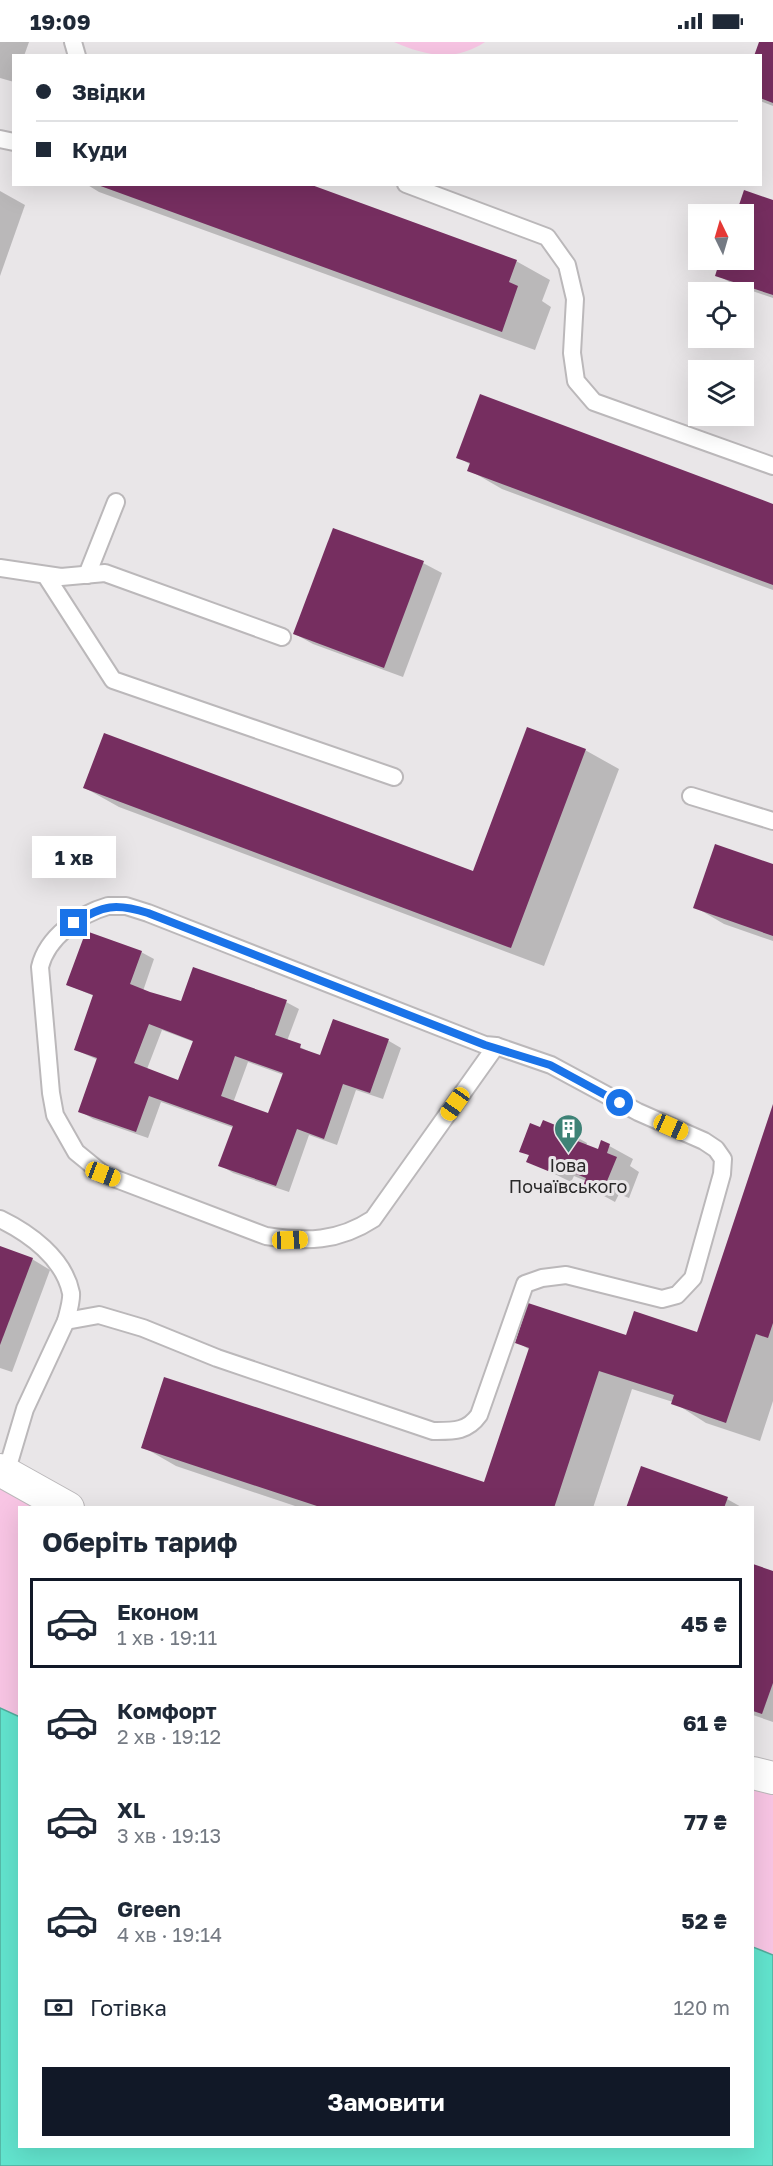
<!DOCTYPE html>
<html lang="uk">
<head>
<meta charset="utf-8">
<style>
	:root { --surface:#fff; --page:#f6f6f7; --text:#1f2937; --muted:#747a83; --line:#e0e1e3; --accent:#111827 }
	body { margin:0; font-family:"Golos Text",sans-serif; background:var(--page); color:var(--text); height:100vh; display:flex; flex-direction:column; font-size:22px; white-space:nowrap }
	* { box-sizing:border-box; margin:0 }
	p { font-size:20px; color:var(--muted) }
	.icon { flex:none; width:33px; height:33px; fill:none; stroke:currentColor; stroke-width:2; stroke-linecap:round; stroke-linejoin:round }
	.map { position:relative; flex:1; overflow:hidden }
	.drawer { position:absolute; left:18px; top:1464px; width:736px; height:642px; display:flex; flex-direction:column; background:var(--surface); border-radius:0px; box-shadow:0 6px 24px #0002 }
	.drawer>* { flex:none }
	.hud { position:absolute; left:12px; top:12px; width:750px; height:132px; border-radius:0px; box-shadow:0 6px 24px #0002; display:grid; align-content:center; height:132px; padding:0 24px; background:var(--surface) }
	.needle { width:39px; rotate:355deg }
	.controls { position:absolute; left:688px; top:162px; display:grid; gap:12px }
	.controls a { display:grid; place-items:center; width:66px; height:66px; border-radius:0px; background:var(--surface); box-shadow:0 6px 24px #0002; font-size:30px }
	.end { position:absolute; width:27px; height:27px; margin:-14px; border:8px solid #1a73e8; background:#fff; box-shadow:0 0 0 3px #fff }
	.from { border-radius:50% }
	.bubble { position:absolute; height:42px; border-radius:0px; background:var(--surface); box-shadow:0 6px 24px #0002; font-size:20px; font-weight:700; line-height:42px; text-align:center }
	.car { position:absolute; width:18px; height:36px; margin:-18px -9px; border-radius:8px; box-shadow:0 0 4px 2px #0007; background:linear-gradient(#f5c518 24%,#345 0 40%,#f5c518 0 76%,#345 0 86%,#f5c518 0) }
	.hud b { display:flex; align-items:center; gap:21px; height:57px; font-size:22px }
	.hud b+b { border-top:2px solid var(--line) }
	.hud i { width:15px; height:15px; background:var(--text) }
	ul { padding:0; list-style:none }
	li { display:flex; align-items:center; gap:18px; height:90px; margin:0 12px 9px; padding:0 12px; border:3px solid transparent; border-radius:0px }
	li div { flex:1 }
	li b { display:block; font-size:22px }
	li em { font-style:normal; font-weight:700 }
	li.current { border-color:var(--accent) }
	li>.icon { width:54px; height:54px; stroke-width:1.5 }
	h2 { padding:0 24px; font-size:27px; line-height:72px }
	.pay { display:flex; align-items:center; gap:15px; height:66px; padding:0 24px; font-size:22px }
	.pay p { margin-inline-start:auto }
	.cta { display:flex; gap:12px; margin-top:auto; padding:12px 24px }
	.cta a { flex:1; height:69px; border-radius:0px; background:var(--accent); color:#fff; font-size:24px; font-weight:700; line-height:69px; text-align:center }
	.status { display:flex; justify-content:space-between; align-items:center; height:42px; padding:0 30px; background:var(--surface); direction:ltr }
	.status svg { height:16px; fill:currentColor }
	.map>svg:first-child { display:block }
</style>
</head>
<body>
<div class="status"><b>19:09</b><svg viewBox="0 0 49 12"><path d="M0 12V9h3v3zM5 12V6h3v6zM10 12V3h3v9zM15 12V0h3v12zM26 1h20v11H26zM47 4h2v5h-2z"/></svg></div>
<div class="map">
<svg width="773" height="2124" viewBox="0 0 773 2124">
	<rect width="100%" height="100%" fill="#e9e6e8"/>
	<!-- green -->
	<g fill="#f8c5e4">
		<path d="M394,0H485C455,20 426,14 394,0Z"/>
		<path d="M0,1445L38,1465L20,1466V2104H753V1746L773,1750V2124H0Z"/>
	</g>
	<!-- water -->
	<path fill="#62e4ce" stroke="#51ac9c" stroke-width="1.5" d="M0,1666L20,1675V2104H753V1905L773,1913V2124H0Z"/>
	<!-- shadow -->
	<g fill="#0003" fill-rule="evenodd">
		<path d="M0,0H29L24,14H14V40L0,36Z"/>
		<path d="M760,0H773V64L760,59Z"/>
		<path d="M86,142H305L516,219L550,238L542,259L551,265L535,308L99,150Z"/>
		<path d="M0,149L25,163L0,234Z"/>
		<path d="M745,150L773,160V256L735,243L717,233L722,218H744V172H737Z"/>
		<path d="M458,415L773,463V548L502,447L469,428L471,423Z"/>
		<path d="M423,521L442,531L403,635L313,602L295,592Z"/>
		<path d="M585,708L619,727L544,924L119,765L85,746L474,831Z"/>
		<path d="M773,823V899L724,882L695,865Z"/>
		<path d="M141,910L154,917L143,949L182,961L194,927L286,960L299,967L287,999L321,1015L334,979L389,999L401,1006L383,1057L356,1048L337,1103L309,1093L289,1150L233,1131L220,1123L234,1086L161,1060L148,1096L93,1077L80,1069L98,1018L76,1008L94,954L68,943ZM162,988L194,1000L179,1040L147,1027ZM248,1020L284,1033L269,1073L233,1061Z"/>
		<path d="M773,1065V1359L760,1399L706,1381L673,1360L632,1347L593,1466H301L176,1424L143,1405L485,1442L530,1308L517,1300L698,1292Z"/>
		<path d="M541,1087L564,1088L587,1101L586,1104L598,1109L602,1100L633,1117L630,1124L639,1130L629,1156L619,1152L615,1160L584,1143L586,1139L574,1134L571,1140L528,1119L530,1114L521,1109Z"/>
		<path d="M0,1206L32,1217L50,1228L12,1330L0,1326Z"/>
		<path d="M727,1457L743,1466H627Z"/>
		<path d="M753,1523L773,1530V1680L753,1673Z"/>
	</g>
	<!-- building -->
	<g fill="#762e60" fill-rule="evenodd">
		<path d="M759,0H773V61L760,56V14H754Z"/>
		<path d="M95,142H309L517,218L509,240L518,244L502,290Z"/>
		<path d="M744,148L773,158V253L715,234L720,218H744V172H736Z"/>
		<path d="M480,352L773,462V543L467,429L470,421L456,416Z"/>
		<path d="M333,486L424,519L384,626L293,592Z"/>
		<path d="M527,685L586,707L511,906L83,746L104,691L473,829Z"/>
		<path d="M715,802L773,822V894L693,866Z"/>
		<path d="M86,889L142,909L130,942L150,950L181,959L193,925L287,958L275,993L301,1002L300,1006L320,1013L333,977L389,997L370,1051L343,1042L324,1097L297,1087L276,1144L218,1124L233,1084L149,1054L136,1090L78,1070L97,1016L74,1008L93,953L66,943ZM149,982L193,999L178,1038L134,1021ZM235,1014L283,1031L268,1071L221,1054Z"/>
		<path d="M773,1062V1281L768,1296L756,1292L726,1381L671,1362L674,1353L599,1329L554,1466H323L141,1406L164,1335L484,1440L529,1306L515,1301L528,1261L626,1293L634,1269L697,1290Z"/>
		<path d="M543,1078L565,1087L562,1093L598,1107L601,1098L610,1102L607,1111L617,1115L605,1144L595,1140L592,1148L583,1144L586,1136L551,1122L548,1129L526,1120L529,1113L519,1110L530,1081L540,1085Z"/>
		<path d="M0,1204L33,1216L0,1303Z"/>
		<path d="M641,1424L728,1455L724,1466H626Z"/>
		<path d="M753,1522L773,1529V1641L762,1672L753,1669Z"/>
	</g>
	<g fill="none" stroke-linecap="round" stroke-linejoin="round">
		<defs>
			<g id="lane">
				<path d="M73,0L77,14"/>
				<path d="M0,97L14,100"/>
				<path d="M406,142L547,195L567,223L575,257L572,311L576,339L594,360L773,424"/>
				<path d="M0,526L61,535L105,531L282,595"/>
				<path d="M87,533L116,460"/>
				<path d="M46,534L113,638L394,735"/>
				<path d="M691,754L773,779"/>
				<path d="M108,864H126L148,871L485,1003L496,1004L373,1177C338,1200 306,1200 266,1194L103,1132L76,1110L55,1073L51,1051L40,925C47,895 80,872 108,864Z"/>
				<path d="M0,1177C29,1191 64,1216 71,1251C72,1258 68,1271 66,1279"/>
				<path d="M6,1431L25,1367L66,1279L99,1273L143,1286L217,1316L433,1389C453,1389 467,1390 479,1373L525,1242L542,1236L566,1233L662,1257L677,1253L693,1236L722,1132L723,1117L716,1107L704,1099L638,1070L551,1023L496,1004"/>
			</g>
			<g id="street">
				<path d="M0,1428L68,1466"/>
				<path d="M753,1731L773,1736"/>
			</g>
		</defs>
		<!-- lane casing -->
		<use href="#lane" stroke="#bbb8ba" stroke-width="20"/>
		<!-- street casing -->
		<use href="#street" stroke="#bbb8ba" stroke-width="34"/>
		<!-- lane -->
		<use href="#lane" stroke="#fff" stroke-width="16"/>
		<!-- street -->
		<use href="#street" stroke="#fff" stroke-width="32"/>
	</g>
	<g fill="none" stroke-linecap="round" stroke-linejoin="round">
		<!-- route -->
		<path stroke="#1a73e8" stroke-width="8" d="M74,881C103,863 116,861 148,871L485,1003L550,1023L620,1061"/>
	</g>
	<!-- icons -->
	<defs>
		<symbol id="building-pin" viewBox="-11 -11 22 30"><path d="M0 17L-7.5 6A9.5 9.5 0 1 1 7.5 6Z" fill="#3e8276" stroke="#e9e6e8"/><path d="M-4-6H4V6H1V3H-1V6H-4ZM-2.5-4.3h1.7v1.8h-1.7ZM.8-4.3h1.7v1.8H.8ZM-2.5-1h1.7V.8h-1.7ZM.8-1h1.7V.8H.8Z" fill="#fff"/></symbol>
	</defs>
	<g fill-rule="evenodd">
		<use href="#building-pin" x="552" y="1070" width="33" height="45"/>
	</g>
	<g text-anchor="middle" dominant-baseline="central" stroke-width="6" stroke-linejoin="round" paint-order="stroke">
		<!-- poi labels -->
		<g font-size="18" fill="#2a2929" stroke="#e9e6e8">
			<text x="568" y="1123">Іова<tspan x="568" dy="21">Почаївського</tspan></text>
		</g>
	</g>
</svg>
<div class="controls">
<a><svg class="needle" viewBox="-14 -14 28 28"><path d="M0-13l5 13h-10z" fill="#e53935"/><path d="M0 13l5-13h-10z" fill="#747a83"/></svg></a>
<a><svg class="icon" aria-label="locate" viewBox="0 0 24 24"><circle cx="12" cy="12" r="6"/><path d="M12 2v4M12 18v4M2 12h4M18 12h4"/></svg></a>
<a><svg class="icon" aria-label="layers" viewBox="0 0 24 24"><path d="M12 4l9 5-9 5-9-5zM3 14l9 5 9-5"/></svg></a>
</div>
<i class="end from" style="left:620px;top:1061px"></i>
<i class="end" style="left:74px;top:881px"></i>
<div class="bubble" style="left:32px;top:794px;width:84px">1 хв</div>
<i class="car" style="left:455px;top:1062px;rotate:215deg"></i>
<i class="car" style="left:671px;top:1085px;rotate:114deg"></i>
<i class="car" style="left:103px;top:1132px;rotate:111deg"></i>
<i class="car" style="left:290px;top:1198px;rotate:88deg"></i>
<div class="hud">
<b><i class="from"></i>Звідки</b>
<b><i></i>Куди</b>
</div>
<section class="drawer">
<h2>Оберіть тариф</h2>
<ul>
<li class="current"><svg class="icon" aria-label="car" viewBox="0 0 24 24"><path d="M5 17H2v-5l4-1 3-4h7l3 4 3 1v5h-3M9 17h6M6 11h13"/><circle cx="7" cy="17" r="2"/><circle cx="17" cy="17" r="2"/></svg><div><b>Економ</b><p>1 хв · 19:11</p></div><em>45 ₴</em></li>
<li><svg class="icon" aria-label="car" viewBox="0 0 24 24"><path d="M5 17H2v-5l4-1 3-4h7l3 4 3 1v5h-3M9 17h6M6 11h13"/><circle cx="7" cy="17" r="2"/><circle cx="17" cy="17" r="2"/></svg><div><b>Комфорт</b><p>2 хв · 19:12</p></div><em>61 ₴</em></li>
<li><svg class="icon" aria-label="car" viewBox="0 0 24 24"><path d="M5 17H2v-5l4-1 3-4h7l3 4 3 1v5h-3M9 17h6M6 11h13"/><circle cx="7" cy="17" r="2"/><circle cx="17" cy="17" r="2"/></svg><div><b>XL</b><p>3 хв · 19:13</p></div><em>77 ₴</em></li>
<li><svg class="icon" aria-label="car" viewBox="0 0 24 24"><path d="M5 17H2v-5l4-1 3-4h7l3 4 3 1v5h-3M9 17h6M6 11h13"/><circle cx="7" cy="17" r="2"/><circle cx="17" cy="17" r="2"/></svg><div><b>Green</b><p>4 хв · 19:14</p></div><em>52 ₴</em></li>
</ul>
<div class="pay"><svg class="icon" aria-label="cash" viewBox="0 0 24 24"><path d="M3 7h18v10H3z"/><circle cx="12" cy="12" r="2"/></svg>Готівка<p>120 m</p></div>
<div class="cta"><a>Замовити</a></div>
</section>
</div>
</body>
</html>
